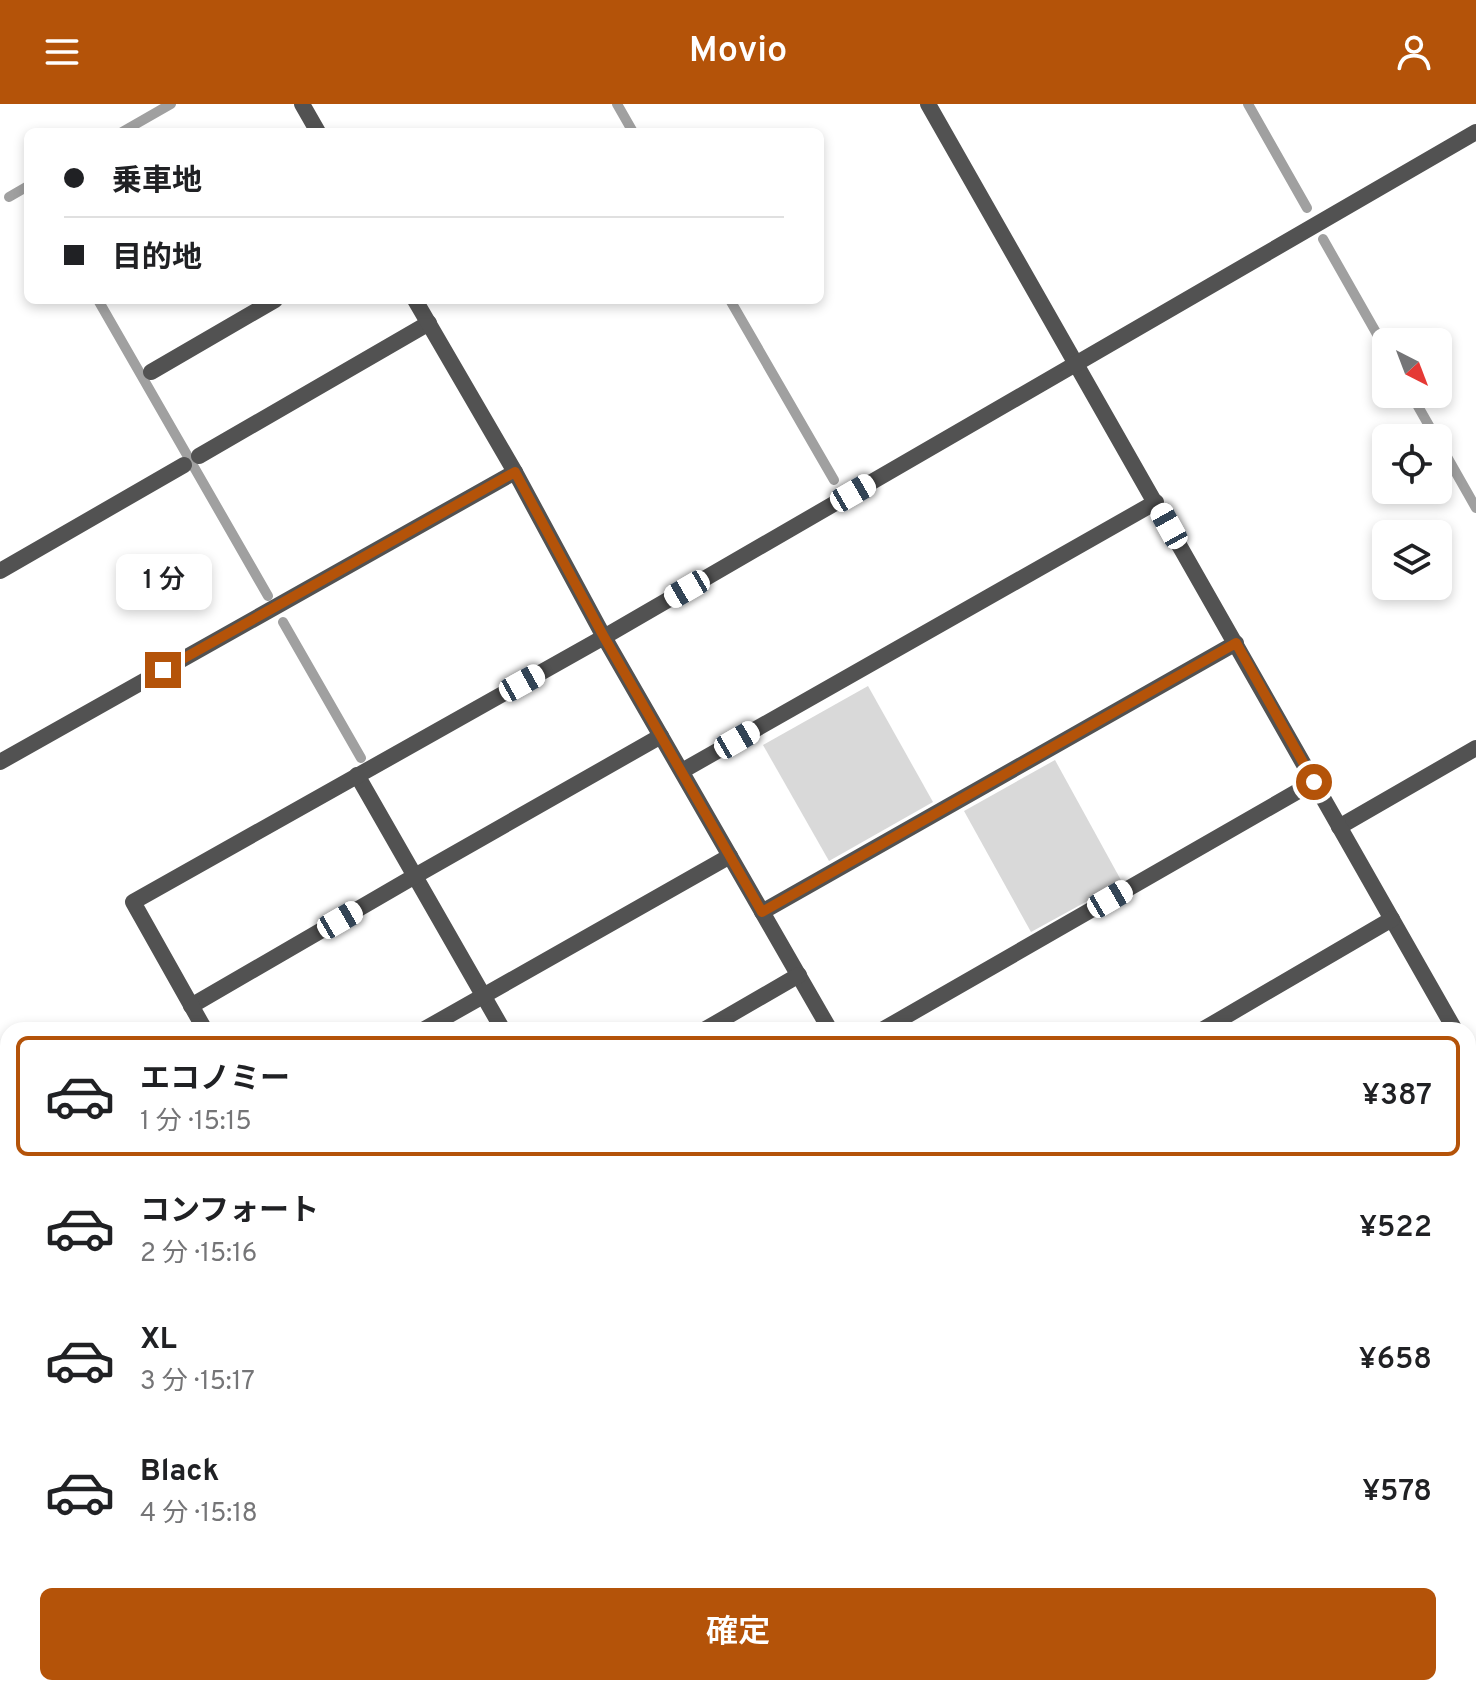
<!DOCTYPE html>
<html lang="ja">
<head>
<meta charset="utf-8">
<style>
	:root { --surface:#fff; --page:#f6f6f6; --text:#202124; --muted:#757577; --line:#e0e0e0; --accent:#b45309 }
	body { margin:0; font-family:Overpass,"Noto Sans JP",sans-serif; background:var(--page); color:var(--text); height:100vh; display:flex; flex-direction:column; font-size:30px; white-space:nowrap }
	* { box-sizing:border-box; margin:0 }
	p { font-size:26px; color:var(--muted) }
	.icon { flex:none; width:44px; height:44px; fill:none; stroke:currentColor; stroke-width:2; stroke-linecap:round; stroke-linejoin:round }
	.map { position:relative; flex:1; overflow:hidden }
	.sheet { position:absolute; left:0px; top:918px; width:1476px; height:674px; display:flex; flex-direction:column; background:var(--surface); border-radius:24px 24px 0 0; box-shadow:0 4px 12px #0003 }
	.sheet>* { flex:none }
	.banner { position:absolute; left:24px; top:24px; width:800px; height:176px; border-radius:12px; box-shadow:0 4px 12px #0003; display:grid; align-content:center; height:176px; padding:0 40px; background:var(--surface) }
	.needle { width:52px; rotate:138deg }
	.fabs { position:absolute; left:1372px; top:224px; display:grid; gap:16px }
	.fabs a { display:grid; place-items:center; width:80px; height:80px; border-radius:12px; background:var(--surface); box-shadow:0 4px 12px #0003; font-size:40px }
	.end { position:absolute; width:36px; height:36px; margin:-18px; border:10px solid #b45309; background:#fff; box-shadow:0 0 0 4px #fff }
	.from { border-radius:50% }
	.bubble { position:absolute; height:56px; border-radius:12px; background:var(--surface); box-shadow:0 4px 12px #0003; font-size:26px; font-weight:600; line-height:56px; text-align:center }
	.car { position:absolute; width:24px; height:48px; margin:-24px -12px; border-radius:10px; box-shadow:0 0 6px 2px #0007; background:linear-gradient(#fff 24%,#345 0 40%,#fff 0 76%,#345 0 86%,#fff 0) }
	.banner b { display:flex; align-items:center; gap:28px; height:76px; font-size:30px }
	.banner b+b { border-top:2px solid var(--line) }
	.banner i { width:20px; height:20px; background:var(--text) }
	ul { padding:14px 0 0; list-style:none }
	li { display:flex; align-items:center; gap:24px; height:120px; margin:0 16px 12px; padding:0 24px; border:4px solid transparent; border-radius:12px }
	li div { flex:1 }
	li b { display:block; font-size:30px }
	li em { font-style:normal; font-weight:600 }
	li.active { border-color:var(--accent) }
	li>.icon { width:72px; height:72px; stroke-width:1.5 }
	.primary-button { display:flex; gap:16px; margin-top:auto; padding:16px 40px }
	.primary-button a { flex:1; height:92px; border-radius:12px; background:var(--accent); color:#fff; font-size:32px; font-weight:600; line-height:92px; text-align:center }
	header { display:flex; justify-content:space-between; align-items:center; height:104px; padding:0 40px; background:var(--accent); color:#fff; font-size:36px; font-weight:600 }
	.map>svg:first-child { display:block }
</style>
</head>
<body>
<header><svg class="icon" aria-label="menu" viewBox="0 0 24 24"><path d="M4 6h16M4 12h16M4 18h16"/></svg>Movio<svg class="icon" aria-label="person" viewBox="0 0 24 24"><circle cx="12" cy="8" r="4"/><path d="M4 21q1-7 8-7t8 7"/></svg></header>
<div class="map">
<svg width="1476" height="1591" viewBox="0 0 1476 1591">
	<rect width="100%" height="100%" fill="#fff"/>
	<!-- green -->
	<g fill="#d9d9d9">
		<path d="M868,582L933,698L829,757L763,641Z"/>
		<path d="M1055,656L1122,778L1031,828L964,707Z"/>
	</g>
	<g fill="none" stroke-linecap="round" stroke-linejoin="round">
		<!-- stream -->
		<g stroke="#a0a0a0" stroke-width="10">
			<path d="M617,0L633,28"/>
			<path d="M1248,0L1307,104"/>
			<path d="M122,28L171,0"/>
			<path d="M9,93L28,82"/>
			<path d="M1323,135L1386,246"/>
			<path d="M98,196L268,492"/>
			<path d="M730,196L834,376"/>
			<path d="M1411,290L1436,334"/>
			<path d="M1438,337L1476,404"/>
			<path d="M283,518L361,654"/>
			<path d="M888,1584L891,1591"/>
		</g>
		<!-- lane -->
		<g stroke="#525252" stroke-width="16">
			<path d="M151,268L275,196"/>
			<path d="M199,352L429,219"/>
			<path d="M0,467L184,361"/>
			<path d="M1339,723L1476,644"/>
		</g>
		<!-- street -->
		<g stroke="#525252" stroke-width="16">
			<path d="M302,0L318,28"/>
			<path d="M928,0L1455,926"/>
			<path d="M415,196L515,368L604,533L830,926"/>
			<path d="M0,658L515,368"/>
			<path d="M682,667L1156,398"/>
			<path d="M357,671L503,926"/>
			<path d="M762,808L1236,539"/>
			<path d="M191,902L415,772L661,632"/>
			<path d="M205,926L133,798L604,533L1476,28"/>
			<path d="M423,926L730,752"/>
			<path d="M704,926L799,871"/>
			<path d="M882,926L1314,678"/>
			<path d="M1202,926L1392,815"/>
			<path d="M1468,950L1474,960"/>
			<path d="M1468,1164L1476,1159"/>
			<path d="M0,1170L8,1165"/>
			<path d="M0,1336L8,1331"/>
			<path d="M1468,1366L1476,1361"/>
			<path d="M0,1489L8,1485"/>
			<path d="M1468,1568L1476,1563"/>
			<path d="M905,1584L909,1591"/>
			<path d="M1207,1584L1211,1591"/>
			<path d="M92,1591L104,1584"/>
			<path d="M358,1591L370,1584"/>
			<path d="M1078,1591L1090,1584"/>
			<path d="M1427,1591L1440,1584"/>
		</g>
	</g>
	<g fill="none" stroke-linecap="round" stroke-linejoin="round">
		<!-- route -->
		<path stroke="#b45309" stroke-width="10" d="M163,566L515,368L604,533L762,808L1236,539L1314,678"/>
	</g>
</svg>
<div class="fabs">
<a><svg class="needle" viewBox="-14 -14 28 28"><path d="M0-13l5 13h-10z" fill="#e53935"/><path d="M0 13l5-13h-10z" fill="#757577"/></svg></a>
<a><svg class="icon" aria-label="locate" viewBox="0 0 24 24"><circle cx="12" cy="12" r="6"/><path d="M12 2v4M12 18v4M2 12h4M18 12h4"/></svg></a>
<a><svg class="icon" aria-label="layers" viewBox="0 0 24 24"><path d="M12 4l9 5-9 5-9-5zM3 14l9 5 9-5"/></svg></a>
</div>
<i class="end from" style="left:1314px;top:678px"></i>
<i class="end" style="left:163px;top:566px"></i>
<div class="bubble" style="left:116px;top:450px;width:96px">1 分</div>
<i class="car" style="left:853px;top:389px;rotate:60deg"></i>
<i class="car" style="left:1169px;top:422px;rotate:331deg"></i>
<i class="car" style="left:687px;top:485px;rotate:240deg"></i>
<i class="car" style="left:522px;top:579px;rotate:61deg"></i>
<i class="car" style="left:737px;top:636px;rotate:60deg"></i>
<i class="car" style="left:1110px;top:795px;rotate:60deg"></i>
<i class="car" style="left:340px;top:816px;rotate:60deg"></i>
<div class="banner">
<b><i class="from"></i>乗車地</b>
<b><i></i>目的地</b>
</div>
<section class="sheet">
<ul>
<li class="active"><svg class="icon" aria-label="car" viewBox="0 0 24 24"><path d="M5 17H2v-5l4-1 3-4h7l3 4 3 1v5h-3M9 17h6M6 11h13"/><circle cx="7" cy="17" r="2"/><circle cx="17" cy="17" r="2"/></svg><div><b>エコノミー</b><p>1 分 · 15:15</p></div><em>¥387</em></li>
<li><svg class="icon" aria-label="car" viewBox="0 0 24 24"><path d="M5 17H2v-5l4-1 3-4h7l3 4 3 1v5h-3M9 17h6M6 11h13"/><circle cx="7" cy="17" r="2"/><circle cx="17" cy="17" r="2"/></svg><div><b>コンフォート</b><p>2 分 · 15:16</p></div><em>¥522</em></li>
<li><svg class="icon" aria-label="car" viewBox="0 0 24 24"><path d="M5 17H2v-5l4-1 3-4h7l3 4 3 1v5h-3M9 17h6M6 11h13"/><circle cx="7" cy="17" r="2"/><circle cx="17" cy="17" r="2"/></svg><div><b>XL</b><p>3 分 · 15:17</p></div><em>¥658</em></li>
<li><svg class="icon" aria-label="car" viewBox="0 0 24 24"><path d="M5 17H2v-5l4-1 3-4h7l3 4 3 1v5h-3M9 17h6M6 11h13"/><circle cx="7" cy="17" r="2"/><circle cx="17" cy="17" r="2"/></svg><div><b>Black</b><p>4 分 · 15:18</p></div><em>¥578</em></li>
</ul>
<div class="primary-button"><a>確定</a></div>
</section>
</div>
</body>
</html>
